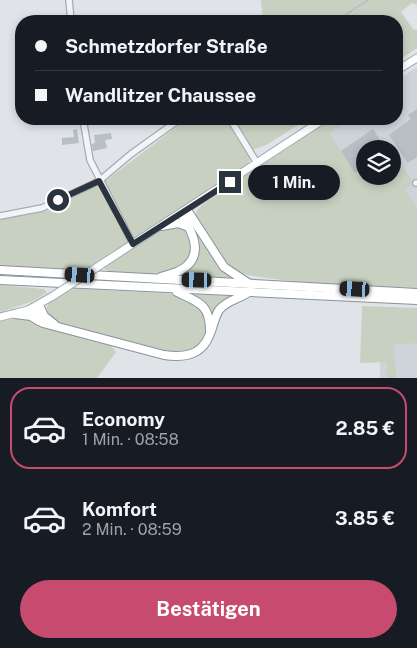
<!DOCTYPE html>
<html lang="de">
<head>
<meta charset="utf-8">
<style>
	:root { --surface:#171b24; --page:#242831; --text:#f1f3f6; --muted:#9ea1a6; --line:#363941; --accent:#c74b6e }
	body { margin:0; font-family:"Public Sans",sans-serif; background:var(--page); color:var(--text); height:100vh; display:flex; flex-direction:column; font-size:19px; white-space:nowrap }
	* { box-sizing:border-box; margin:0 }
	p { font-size:16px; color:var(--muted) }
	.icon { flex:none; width:28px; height:28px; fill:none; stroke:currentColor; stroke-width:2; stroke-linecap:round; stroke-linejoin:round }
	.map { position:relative; height:378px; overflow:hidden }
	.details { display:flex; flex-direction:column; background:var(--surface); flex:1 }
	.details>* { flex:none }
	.banner { position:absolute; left:15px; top:15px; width:388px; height:110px; border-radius:20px; box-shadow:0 2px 8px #0003; display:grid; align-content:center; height:110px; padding:0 20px; background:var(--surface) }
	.fabs { position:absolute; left:356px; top:140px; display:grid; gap:10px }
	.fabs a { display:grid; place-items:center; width:45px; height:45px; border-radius:50%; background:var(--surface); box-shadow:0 2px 8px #0003; font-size:25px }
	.end { position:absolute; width:22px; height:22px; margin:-11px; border:6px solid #29343e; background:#fff; box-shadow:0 0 0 2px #fff }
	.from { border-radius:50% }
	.bubble { position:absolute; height:35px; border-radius:18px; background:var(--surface); box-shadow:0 2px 8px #0003; font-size:16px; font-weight:700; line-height:35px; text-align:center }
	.car { position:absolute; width:15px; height:30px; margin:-15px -8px; border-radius:6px; box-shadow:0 0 4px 1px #0007; background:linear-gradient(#222 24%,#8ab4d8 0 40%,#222 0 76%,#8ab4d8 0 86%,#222 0) }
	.banner b { display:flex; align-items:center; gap:18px; height:48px; font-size:19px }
	.banner b+b { border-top:1px solid var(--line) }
	.banner i { width:12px; height:12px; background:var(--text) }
	ul { padding:9px 0 0; list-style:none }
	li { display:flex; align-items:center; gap:15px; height:82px; margin:0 10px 8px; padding:0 10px; border:2px solid transparent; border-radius:20px }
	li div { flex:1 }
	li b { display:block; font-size:19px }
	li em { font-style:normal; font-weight:700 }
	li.current { border-color:var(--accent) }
	li>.icon { width:45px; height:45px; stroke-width:1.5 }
	.action { display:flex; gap:10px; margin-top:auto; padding:10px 20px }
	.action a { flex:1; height:58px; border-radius:30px; background:var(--accent); color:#fff; font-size:20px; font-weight:700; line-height:58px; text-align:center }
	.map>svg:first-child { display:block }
</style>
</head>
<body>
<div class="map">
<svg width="417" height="378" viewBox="0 0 417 378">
	<rect width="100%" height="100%" fill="#e0e4e8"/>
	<!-- built -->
	<g fill="#ced4da">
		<path d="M417,67V227L392,176V149H365V175L351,183L319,134L341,119H396V81Z"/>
		<path d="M417,335V378H380V336Z"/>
	</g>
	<!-- green -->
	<g fill="#c8d1c1">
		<path d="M261,0H417V5L412,3L401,12L413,29L417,30V48L396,62V21H263Z"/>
		<path d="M187,119H308L266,145L249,151L250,160L244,169L84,270L0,266V218L49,210L104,182Z"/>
		<path d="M329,119H350L329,133L355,173L365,166V176H392L393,164L398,160L413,182L405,191L417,207V288C385,287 244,283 226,267C216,257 203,230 195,218L197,210L202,205Z"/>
		<path d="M175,225L187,230C191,238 194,247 189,256C176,282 132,272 109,271L103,268L152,235Z"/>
		<path d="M193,226L224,271L234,279L176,276L186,269L197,238Z"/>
		<path d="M0,285L44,289L47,293L31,302L0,312Z"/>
		<path d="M73,288C96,290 120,291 143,292C156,293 172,292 185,297C200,303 212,321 205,337C199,350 186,352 173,354L68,326L51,319L46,311C47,299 63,294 73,288Z"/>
		<path d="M191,294L233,296L212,322L200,300Z"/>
		<path d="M362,306L417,308V343L394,345L396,378H387L386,362L360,363Z"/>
		<path d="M24,318L110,344L116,352L97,378H0V320Z"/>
	</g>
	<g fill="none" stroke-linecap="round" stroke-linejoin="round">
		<!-- stream -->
		<path stroke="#9cb6c6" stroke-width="1" d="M336,21L368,0"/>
	</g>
	<!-- building -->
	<g fill="#b7bec4">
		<path d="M417,109V157L408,163L389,135L411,119L408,115Z"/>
		<path d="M77,129L79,143L62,145V138L74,137L73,130Z"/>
		<path d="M373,129L386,149H365V166L355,173L341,151Z"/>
		<path d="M111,133L112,139L105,140L107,148L93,151L92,144L95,143L94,135Z"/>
	</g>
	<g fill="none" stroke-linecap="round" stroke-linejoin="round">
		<defs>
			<g id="minor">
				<path d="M69,0L71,21"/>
				<path d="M83,119L90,160L133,244"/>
				<path d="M230,119L257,163"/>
				<path d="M416,183H417"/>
				<path d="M0,216L42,208L99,181L131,154L180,119"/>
			</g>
			<g id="major">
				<path d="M396,71L417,58"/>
				<path d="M105,262L324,119"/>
				<path d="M0,317L28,310L53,296"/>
			</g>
			<g id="highway">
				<path d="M187,210L224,267L248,283"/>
				<path d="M162,226L178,223L189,227"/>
				<path d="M0,270L417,293"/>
				<path d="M161,277C166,275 172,274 177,272C206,259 194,233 181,214"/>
				<path d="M0,280L417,300"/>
				<path d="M177,292C197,302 210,303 210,331"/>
				<path d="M39,305L44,316L54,324"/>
				<path d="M34,308L36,318L43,323L164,355C183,358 201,356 209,336C213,328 214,318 219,310C227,300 239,299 249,292"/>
				<path d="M15,314L31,316L39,321"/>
			</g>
		</defs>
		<!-- minor casing -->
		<use href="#minor" stroke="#a5acb2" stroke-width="8"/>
		<!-- major casing -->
		<use href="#major" stroke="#a0aab3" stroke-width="9"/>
		<!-- highway casing -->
		<use href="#highway" stroke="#88939e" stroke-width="10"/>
		<!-- minor -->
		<use href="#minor" stroke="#f2f4f7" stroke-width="5.5"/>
		<!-- major -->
		<use href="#major" stroke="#fff" stroke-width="7"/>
		<!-- highway -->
		<use href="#highway" stroke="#fff" stroke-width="8"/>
		<defs>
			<path id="major-bridge" d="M53,296L105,262"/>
		</defs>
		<!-- major-bridge casing -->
		<use href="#major-bridge" stroke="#a0aab3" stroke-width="9" stroke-linecap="butt"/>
		<!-- major-bridge -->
		<use href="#major-bridge" stroke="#fff" stroke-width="7"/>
	</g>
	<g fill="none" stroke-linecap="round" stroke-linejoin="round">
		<!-- route -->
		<path stroke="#29343e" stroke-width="6" d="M58,200L99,181L133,244L230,182"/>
	</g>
</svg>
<div class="fabs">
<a><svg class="icon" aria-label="layers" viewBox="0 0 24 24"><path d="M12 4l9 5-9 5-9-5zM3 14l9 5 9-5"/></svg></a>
</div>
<i class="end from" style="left:58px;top:200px"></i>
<i class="end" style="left:230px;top:182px"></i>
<div class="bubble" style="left:248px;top:165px;width:92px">1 Min.</div>
<i class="car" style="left:80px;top:275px;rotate:274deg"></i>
<i class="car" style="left:197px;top:280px;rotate:271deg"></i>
<i class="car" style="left:355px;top:289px;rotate:273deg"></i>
<div class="banner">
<b><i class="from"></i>Schmetzdorfer Straße</b>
<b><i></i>Wandlitzer Chaussee</b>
</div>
</div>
<section class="details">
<ul>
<li class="current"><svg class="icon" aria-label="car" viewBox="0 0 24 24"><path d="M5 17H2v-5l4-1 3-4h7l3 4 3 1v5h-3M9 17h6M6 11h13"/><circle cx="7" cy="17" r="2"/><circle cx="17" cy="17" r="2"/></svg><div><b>Economy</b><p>1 Min. · 08:58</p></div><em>2.85 €</em></li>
<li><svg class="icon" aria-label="car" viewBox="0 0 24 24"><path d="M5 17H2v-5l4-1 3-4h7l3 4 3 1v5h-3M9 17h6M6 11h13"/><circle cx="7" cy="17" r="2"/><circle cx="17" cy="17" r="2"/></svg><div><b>Komfort</b><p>2 Min. · 08:59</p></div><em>3.85 €</em></li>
</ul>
<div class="action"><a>Bestätigen</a></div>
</section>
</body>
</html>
